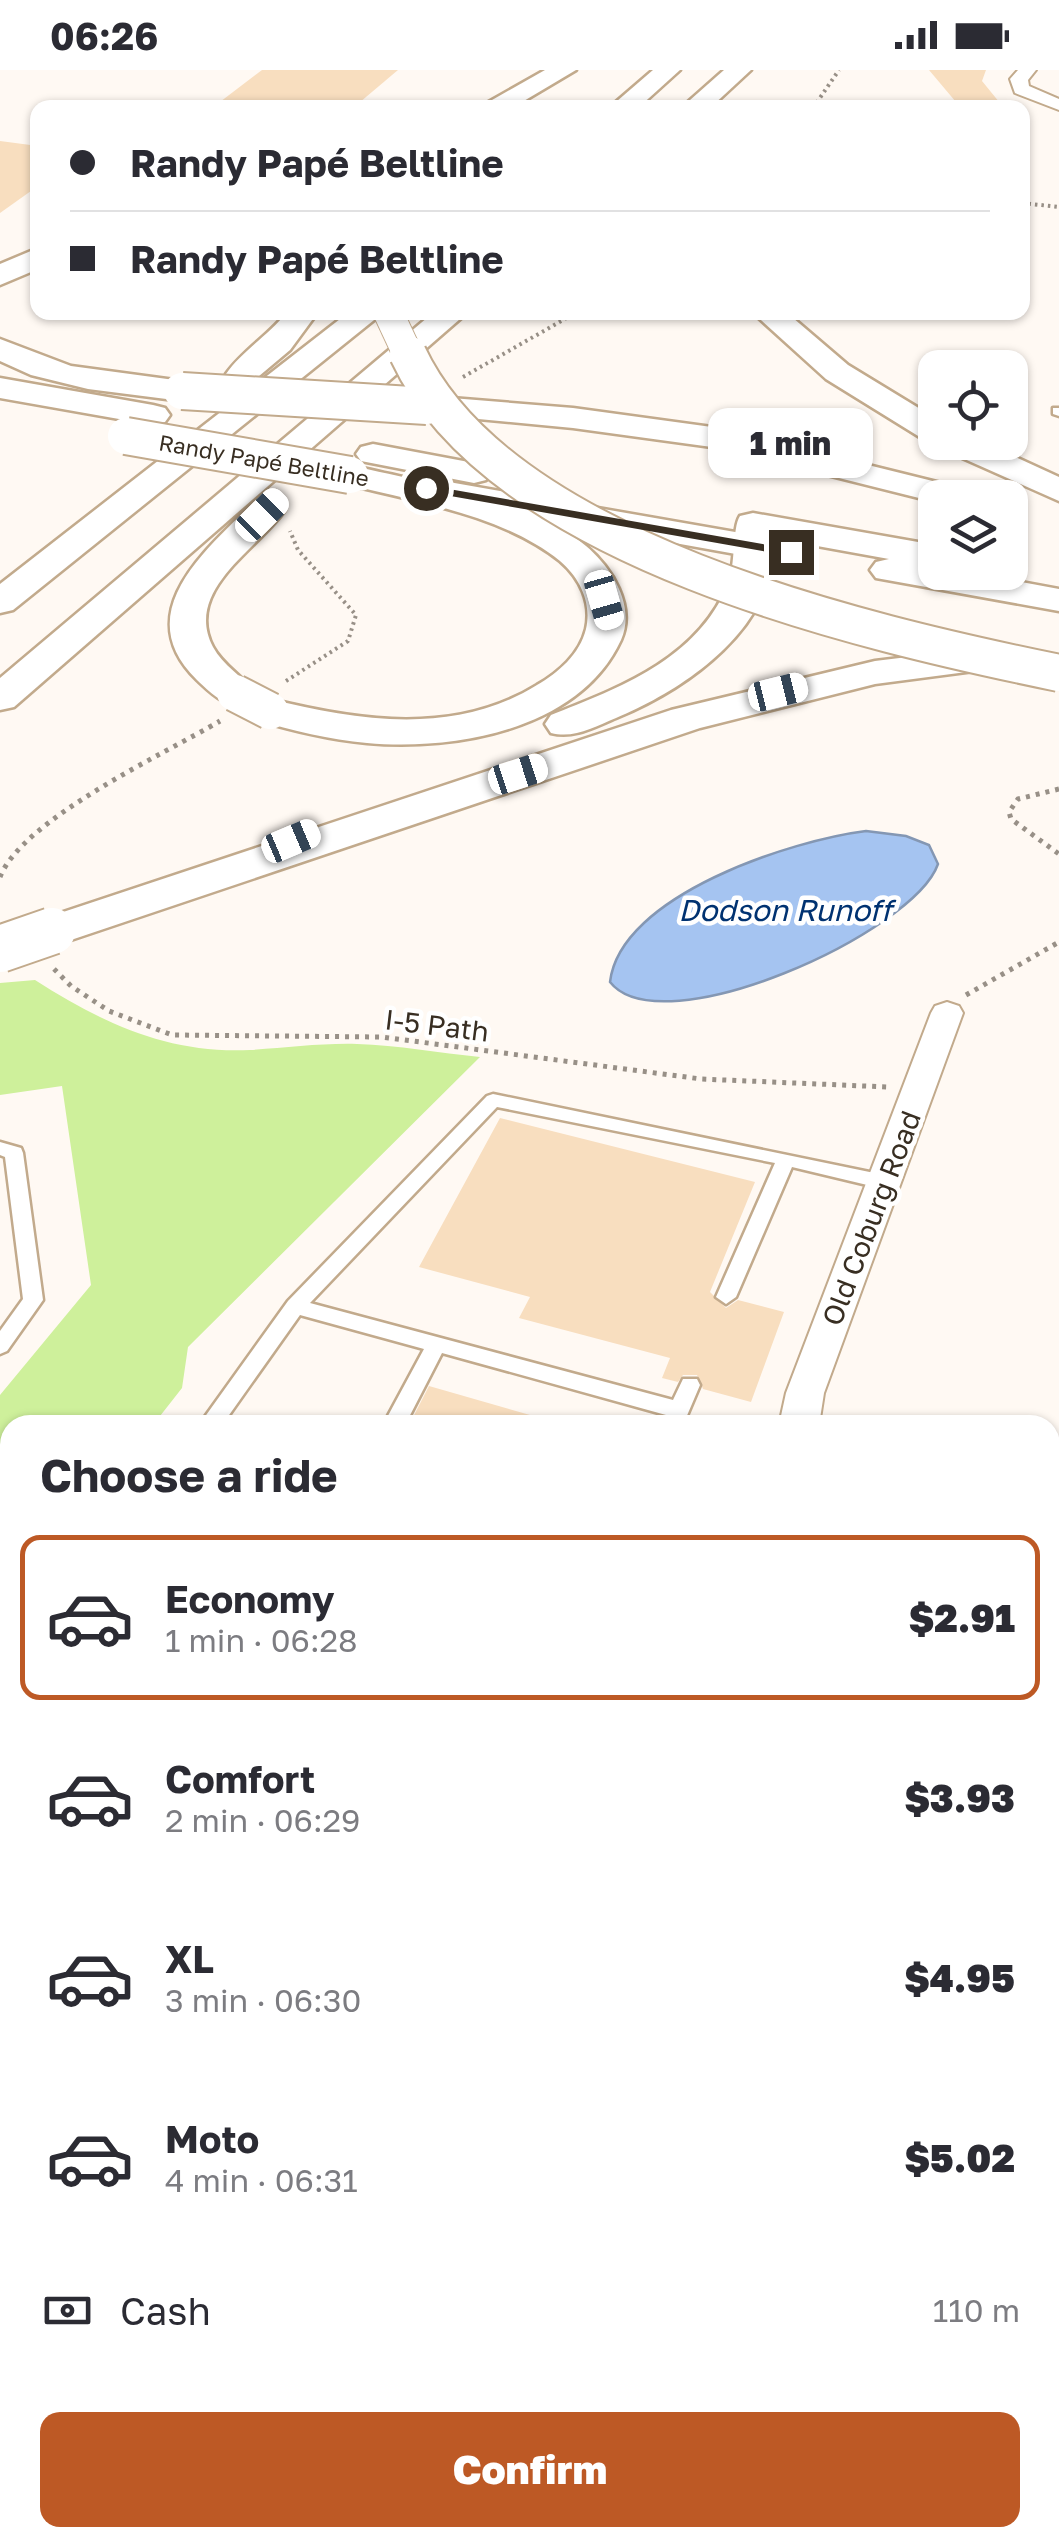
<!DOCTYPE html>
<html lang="en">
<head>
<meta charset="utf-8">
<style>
	:root { --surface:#fff; --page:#f7f7f7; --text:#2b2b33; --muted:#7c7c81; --line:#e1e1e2; --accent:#bd5925 }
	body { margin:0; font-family:"Golos Text",sans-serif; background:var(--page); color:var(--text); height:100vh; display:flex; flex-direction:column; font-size:38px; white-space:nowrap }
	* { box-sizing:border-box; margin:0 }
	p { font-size:32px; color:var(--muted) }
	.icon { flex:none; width:55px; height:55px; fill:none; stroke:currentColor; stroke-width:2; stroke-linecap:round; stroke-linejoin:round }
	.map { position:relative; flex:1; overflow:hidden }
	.drawer { position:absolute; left:0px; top:1345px; width:1060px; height:1132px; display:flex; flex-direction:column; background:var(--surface); border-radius:30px 30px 0 0; box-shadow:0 2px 8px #0004 }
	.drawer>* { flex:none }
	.hud { position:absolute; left:30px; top:30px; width:1000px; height:220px; border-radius:20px; box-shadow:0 2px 8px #0004; display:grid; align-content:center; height:220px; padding:0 40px; background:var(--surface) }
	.tools { position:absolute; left:918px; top:280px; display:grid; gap:20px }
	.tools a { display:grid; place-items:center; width:110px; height:110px; border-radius:20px; background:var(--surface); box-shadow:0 2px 8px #0004; font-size:50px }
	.end { position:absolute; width:45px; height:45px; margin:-22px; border:12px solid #382e22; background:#fff; box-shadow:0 0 0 5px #fff }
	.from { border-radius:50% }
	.bubble { position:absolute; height:70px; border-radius:20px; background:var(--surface); box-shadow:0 2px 8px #0004; font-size:32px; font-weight:800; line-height:70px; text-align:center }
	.car { position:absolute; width:30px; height:60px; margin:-30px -15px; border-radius:12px; box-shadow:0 0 8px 2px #0007; background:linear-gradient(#fff 24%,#345 0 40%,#fff 0 76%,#345 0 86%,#fff 0) }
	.hud b { display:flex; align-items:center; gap:35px; height:95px; font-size:38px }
	.hud b+b { border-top:2px solid var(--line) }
	.hud i { width:25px; height:25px; background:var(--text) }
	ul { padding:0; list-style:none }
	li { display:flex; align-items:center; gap:30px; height:165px; margin:0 20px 15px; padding:0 20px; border:5px solid transparent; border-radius:20px }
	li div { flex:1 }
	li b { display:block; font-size:38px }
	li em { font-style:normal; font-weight:800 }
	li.on { border-color:var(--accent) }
	li>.icon { width:90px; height:90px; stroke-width:1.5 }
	h2 { padding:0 40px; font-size:45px; line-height:120px }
	.pay { display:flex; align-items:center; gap:25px; height:110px; padding:0 40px; font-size:38px }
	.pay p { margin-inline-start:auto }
	.cta { display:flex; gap:20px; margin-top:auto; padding:20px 40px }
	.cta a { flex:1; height:115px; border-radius:20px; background:var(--accent); color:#fff; font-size:40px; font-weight:800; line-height:115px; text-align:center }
	.status { display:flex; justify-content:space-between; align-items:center; height:70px; padding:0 50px; background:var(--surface); direction:ltr }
	.status svg { height:28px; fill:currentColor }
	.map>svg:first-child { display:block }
</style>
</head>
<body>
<div class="status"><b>06:26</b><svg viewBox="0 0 49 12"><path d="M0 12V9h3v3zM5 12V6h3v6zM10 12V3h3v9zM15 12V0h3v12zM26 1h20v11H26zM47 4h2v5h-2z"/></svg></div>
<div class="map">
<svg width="1059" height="2476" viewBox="0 0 1059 2476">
	<rect width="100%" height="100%" fill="#fff9f3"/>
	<!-- green -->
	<g fill="#cef09b">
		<path d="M35,910C102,953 168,984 250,980C285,978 321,973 357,974C398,975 439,983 480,987L188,1277L182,1318L153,1355H10V1403L0,1399V1325L91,1215L62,1016L0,1025V913Z"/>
		<path d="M1050,2277L1059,2281V2476H493L496,2468H1050Z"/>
	</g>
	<!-- water -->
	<path fill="#a5c4f1" stroke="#8497b3" stroke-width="2.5" d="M866,761L906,766L929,775L938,794C914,863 661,977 610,912C620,825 793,770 866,761Z"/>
	<!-- building -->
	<g fill="#f8debf">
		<path d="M262,0H398L353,38H212Z"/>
		<path d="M929,0H986L982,11L1004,38H961Z"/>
		<path d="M0,71L38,76V116L0,143Z"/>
		<path d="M500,1048L755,1112L710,1222L726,1238L738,1230L784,1242L751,1332L703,1319L697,1305H683L678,1312L662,1308L670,1288L519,1248L530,1227L419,1197Z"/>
		<path d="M429,1316L537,1347L536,1355H409Z"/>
	</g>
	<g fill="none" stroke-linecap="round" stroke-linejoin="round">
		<defs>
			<g id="service">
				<path d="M1053,338H1059V346L1053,344Z"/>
				<path d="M493,1024L884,1105L893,1112L884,1119L792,1097L736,1227L726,1234L716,1227L775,1093L497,1037L310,1233L673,1330L683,1309H697L700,1315L683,1355H661L666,1345L442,1283L405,1355H383L424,1279L300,1245L222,1355H199L288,1231L487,1026Z"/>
				<path d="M0,1072L21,1078L23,1083L43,1230L7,1281L0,1284V1261L23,1229L5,1087L0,1085Z"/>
				<path d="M0,1423L10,1426V1444L0,1441Z"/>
				<path d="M10,1624V1653L0,1658V1629Z"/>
				<path d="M0,1762L10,1765V1787L0,1784Z"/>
				<path d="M0,1881L10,1885V1909L0,1905Z"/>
				<path d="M0,2020L10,2024V2052L0,2048Z"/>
				<path d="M1050,2177L1059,2180V2208L1050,2205Z"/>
				<path d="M0,2390L10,2394V2424L0,2420Z"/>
				<path d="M76,2468H107L104,2476H73Z"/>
			</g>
			<g id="minor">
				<path d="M1018,0H1036L1028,10L1029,16L1059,29V40L1015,23L1010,9Z"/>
				<path d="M947,932L959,936L963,943L824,1323L819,1355H779L786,1323L931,943L935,936Z"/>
			</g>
			<g id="tertiary">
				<path d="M1059,1453V1497L1050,1498V1454Z"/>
				<path d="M358,2468H432L429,2476H355Z"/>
			</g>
			<g id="primary">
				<path d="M0,308L153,335L165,338L170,345L165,352L153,355L0,328Z"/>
				<path d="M373,374L474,393L486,396L491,403L486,410L474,413L361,391L356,384L361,377Z"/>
				<path d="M426,408L758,466L771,469L776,477L771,485L758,488L414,426L408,419L414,412Z"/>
			</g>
			<g id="motorway">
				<path d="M545,0H576L512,38H478Z"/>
				<path d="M653,0H680L638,38H609Z"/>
				<path d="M724,0H751L710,38H681Z"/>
				<path d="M38,178V199L0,215V194Z"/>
				<path d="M287,242H318L290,280L253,311H231L226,304C242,281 269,265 287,242Z"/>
				<path d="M349,242H384L13,540L0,543V514Z"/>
				<path d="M434,242H468L14,637L0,640V608Z"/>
				<path d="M752,242H786L848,295L935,348V372L923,369L826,309Z"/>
				<path d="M0,269L71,296L182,311L194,314L198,321L194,328L182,331L88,319L31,305L0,291Z"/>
				<path d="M427,326L573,338L719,358L973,421L978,428H935V432L719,378L573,358L415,343L410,336L415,329Z"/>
				<path d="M937,372H983L1059,407V431L942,379Z"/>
				<path d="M350,395C426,414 524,425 586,476C612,498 636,536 621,570C580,659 456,681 367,673C330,670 292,660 256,650L250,641L256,632L270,629C358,651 455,666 537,615C558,603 580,584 586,559C592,533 580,508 560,491C500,443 410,431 338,412L333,405L338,398Z"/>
				<path d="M267,429L280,432L285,440C258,479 183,520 213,577C223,596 243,606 255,623L249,632C225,638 214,626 197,610C128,543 206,480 254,432Z"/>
				<path d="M753,443L935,475V502H967L1059,519V541L876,508L870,500L876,492L889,489L773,468C779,556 686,619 616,648C594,657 574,669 551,663L545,654L551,645C619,618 698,589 728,514C736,494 732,458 740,446Z"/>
				<path d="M1006,575L1020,579L1026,587L1020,595L875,614L700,658L68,871L52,875L36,871L29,861L36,851L671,640L875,591Z"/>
			</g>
		</defs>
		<!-- service casing -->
		<use href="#service" stroke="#c2aa8c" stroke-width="5"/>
		<!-- minor casing -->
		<use href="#minor" stroke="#c2aa8c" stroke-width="4"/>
		<!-- tertiary casing -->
		<use href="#tertiary" stroke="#c2aa8c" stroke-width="4"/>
		<!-- primary casing -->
		<use href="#primary" stroke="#c2aa8c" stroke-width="5"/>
		<!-- motorway casing -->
		<use href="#motorway" stroke="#c2aa8c" stroke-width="5"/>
		<!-- path-far1 -->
		<g stroke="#989087" stroke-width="4" stroke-dasharray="2.5 4" stroke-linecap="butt">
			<path d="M813,38L839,0"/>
			<path d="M1022,133L1059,137"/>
			<path d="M463,307L577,242"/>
			<path d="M286,611L348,571L356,545L298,480L290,461"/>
		</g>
		<!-- path -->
		<g stroke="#989087" stroke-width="5" stroke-dasharray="4 6" stroke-linecap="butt">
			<path d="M1059,719L1018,729L1009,742L1011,749L1059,784"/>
			<path d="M0,807C23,749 164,684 220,651"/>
			<path d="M54,899L71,916L109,941L172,965L382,967L701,1009L888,1017"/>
			<path d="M966,925L1059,872"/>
		</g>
		<!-- service -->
		<use href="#service" fill="#fff" fill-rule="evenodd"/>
		<!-- minor -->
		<use href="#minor" fill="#fff" fill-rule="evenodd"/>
		<!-- tertiary -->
		<use href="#tertiary" fill="#fff" fill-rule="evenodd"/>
		<!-- primary -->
		<use href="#primary" fill="#fff" fill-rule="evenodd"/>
		<!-- motorway -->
		<use href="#motorway" fill="#fff" fill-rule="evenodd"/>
		<defs>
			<path id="primary-bridge" d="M126,366L350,405"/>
			<path id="motorway-bridge-far2" d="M388,242L409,287"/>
			<g id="motorway-bridge-far1">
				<path d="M408,284C499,480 865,563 1059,603"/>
				<path d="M182,321L427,336"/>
				<path d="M235,623L270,641"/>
			</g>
			<path id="motorway-bridge" d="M0,879L52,861"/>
		</defs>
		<!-- primary-bridge casing -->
		<use href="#primary-bridge" stroke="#c2aa8c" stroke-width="40" stroke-linecap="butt"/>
		<!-- motorway-bridge-far2 casing -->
		<use href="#motorway-bridge-far2" stroke="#c2aa8c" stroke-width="31" stroke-linecap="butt"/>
		<!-- motorway-bridge-far1 casing -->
		<use href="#motorway-bridge-far1" stroke="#c2aa8c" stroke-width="40" stroke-linecap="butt"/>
		<!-- motorway-bridge casing -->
		<use href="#motorway-bridge" stroke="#c2aa8c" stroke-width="50" stroke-linecap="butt"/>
		<!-- primary-bridge -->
		<use href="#primary-bridge" stroke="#fff" stroke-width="36"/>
		<!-- motorway-bridge-far2 -->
		<use href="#motorway-bridge-far2" stroke="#fff" stroke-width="29"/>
		<!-- motorway-bridge-far1 -->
		<use href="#motorway-bridge-far1" stroke="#fff" stroke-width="36"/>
		<!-- motorway-bridge -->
		<use href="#motorway-bridge" stroke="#fff" stroke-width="46"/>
	</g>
	<!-- route -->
	<path fill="#382e22" d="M426,415L791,479L797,482L791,486L422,421Z"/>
	<g text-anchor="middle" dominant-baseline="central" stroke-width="9" stroke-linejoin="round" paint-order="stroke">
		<!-- far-street labels -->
		<g font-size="22" fill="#382e22" stroke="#fff">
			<text transform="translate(264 390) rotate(10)">Randy Papé Beltline</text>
		</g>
		<!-- street labels -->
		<g font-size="28" fill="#382e22" stroke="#fff">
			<text transform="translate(437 955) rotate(7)">I-5 Path</text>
			<text transform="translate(871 1148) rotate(-69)">Old Coburg Road</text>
		</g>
		<!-- water labels -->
		<g font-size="30" font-style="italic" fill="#003271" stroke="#fff">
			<text x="785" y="840">Dodson Runoff</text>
		</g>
	</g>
</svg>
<div class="tools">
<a><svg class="icon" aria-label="locate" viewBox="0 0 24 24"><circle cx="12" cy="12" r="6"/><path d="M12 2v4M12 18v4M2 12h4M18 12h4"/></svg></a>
<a><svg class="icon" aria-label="layers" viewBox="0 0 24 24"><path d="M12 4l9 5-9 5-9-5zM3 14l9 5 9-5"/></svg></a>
</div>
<i class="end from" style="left:426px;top:418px"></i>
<i class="end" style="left:791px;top:482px"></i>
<div class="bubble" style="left:708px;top:338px;width:165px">1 min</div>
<i class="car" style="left:262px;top:445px;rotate:45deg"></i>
<i class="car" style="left:604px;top:530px;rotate:164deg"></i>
<i class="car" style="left:778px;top:622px;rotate:76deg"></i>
<i class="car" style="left:518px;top:704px;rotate:72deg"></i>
<i class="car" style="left:291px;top:771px;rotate:67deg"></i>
<div class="hud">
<b><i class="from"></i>Randy Papé Beltline</b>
<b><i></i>Randy Papé Beltline</b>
</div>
<section class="drawer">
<h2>Choose a ride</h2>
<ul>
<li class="on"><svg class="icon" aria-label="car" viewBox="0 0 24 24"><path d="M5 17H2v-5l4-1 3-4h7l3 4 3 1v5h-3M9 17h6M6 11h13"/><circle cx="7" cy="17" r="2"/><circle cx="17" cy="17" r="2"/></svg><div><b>Economy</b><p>1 min · 06:28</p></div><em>$2.91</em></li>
<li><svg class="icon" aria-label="car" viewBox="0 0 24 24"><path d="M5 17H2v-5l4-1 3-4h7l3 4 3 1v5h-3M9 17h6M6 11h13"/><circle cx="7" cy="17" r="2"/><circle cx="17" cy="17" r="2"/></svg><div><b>Comfort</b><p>2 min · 06:29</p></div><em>$3.93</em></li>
<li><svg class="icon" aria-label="car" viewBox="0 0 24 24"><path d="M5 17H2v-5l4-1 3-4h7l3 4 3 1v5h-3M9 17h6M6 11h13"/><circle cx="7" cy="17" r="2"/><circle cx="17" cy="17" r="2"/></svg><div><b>XL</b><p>3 min · 06:30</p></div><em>$4.95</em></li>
<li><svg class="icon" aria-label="car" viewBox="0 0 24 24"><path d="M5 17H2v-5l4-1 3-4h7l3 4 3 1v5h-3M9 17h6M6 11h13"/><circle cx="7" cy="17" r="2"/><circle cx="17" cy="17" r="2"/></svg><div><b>Moto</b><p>4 min · 06:31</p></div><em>$5.02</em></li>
</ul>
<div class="pay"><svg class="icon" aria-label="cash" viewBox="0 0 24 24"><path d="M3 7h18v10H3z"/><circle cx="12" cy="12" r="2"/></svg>Cash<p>110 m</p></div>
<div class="cta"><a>Confirm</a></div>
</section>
</div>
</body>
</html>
